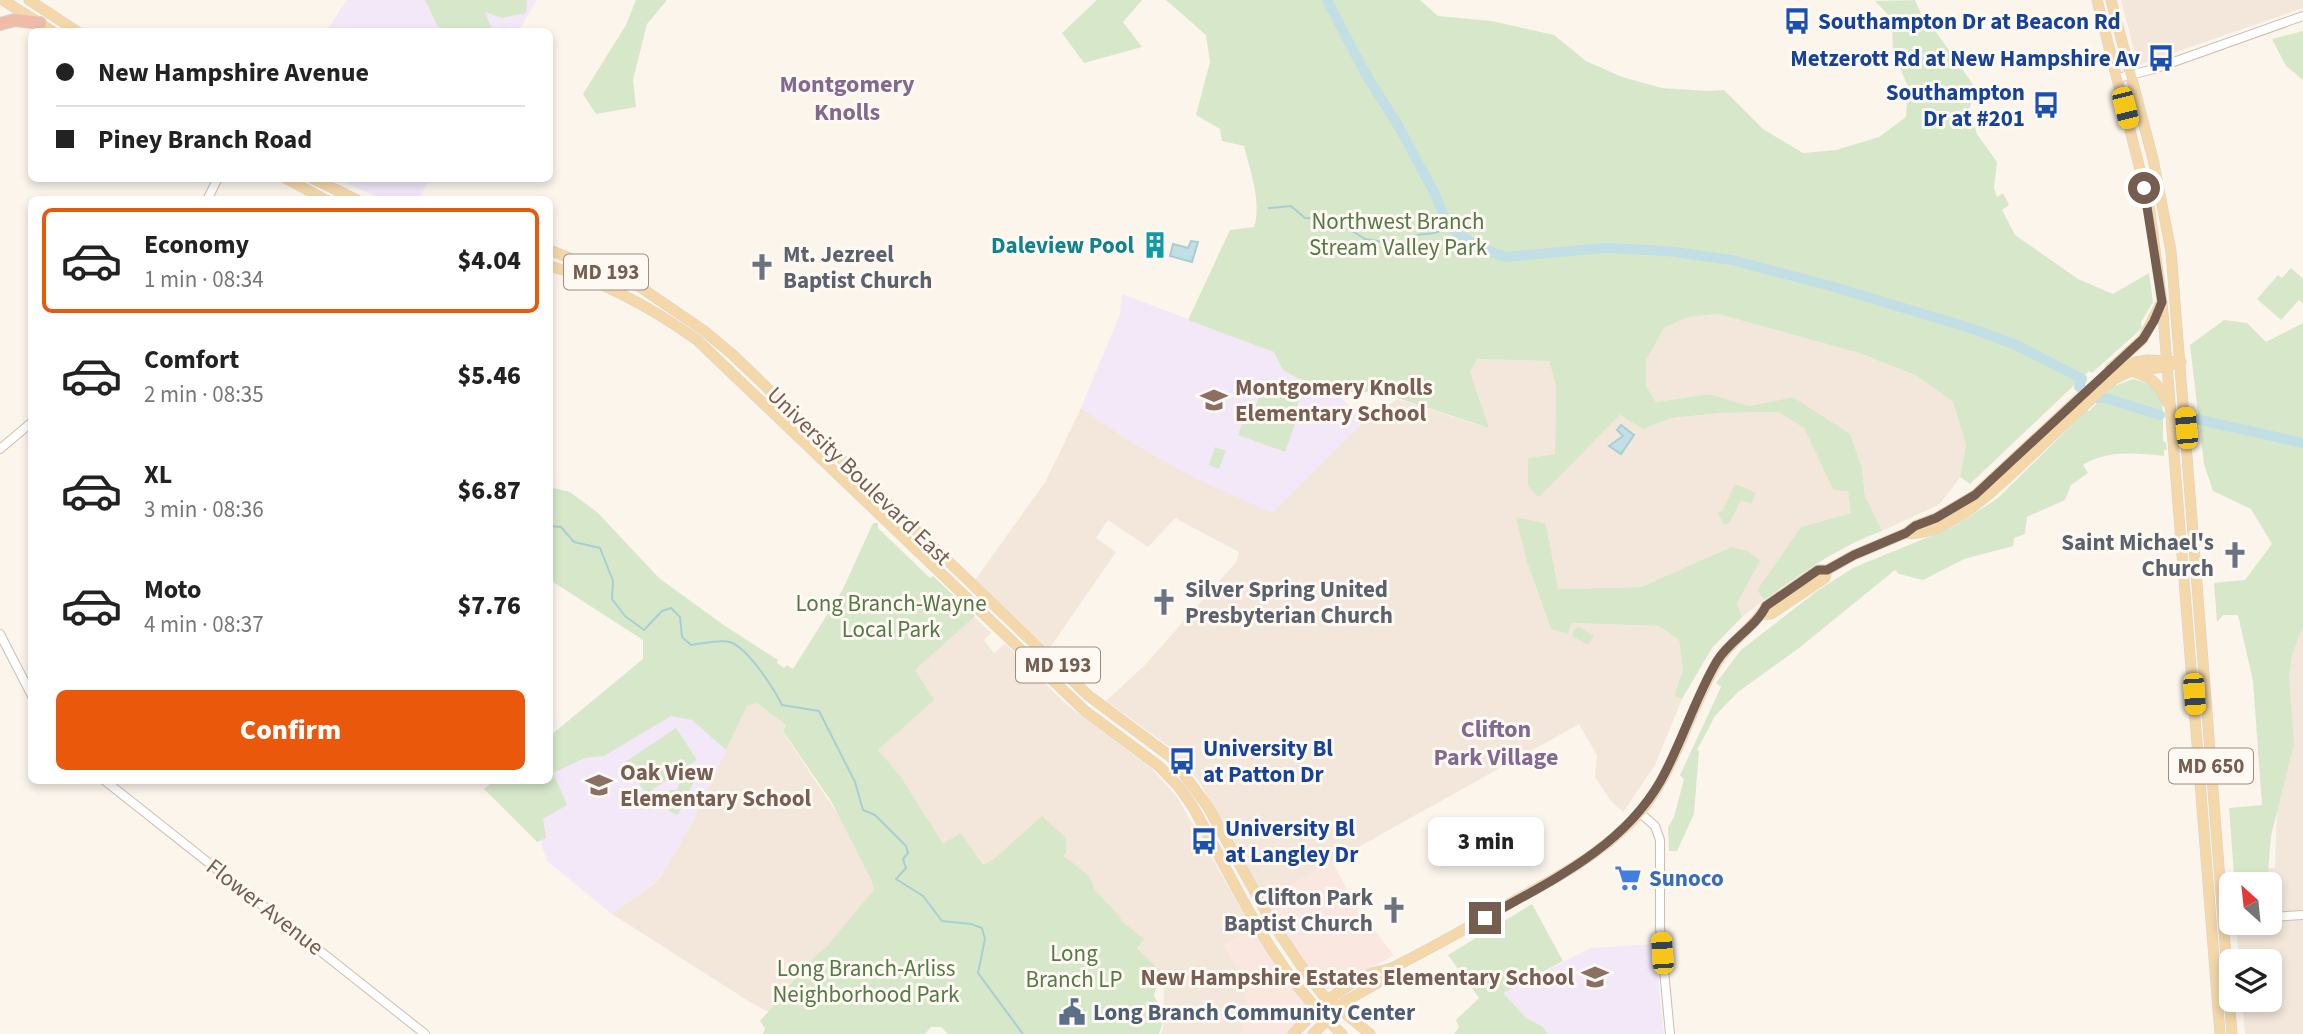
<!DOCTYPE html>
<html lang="en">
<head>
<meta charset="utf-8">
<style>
	:root { --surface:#fff; --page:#f6f6f6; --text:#222; --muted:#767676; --line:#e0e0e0; --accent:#ea580c }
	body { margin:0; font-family:"Source Sans 3",sans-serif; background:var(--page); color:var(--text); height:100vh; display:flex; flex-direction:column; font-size:26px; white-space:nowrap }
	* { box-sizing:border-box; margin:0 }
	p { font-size:23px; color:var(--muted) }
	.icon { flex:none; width:38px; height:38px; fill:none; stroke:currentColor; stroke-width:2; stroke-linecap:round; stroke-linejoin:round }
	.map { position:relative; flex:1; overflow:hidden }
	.details { position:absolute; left:28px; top:196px; width:525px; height:588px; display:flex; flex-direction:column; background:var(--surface); border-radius:10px; box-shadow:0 4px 10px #0003 }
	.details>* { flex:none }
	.banner { position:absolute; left:28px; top:28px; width:525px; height:154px; border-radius:10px; box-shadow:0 4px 10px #0003; display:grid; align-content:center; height:154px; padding:0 28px; background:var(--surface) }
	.needle { width:46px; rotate:333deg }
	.tools { position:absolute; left:2219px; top:872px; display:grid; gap:14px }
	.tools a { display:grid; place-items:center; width:63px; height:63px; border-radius:10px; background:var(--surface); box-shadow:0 4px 10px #0003; font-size:35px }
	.end { position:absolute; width:32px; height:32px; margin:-16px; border:9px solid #755d50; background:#fff; box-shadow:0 0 0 4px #fff }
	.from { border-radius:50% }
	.bubble { position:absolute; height:49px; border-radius:10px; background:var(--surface); box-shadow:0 4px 10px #0003; font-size:23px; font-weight:800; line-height:49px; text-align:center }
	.car { position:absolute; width:21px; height:42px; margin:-21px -10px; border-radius:9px; box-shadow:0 0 5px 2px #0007; background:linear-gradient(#f5c518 24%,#345 0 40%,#f5c518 0 76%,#345 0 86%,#f5c518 0) }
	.banner b { display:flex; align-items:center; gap:24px; height:66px; font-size:26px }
	.banner b+b { border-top:2px solid var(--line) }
	.banner i { width:18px; height:18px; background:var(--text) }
	ul { padding:12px 0 0; list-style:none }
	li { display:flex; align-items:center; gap:21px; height:105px; margin:0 14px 10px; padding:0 14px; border:4px solid transparent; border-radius:10px }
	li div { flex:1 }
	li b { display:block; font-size:26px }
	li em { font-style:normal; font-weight:800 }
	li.on { border-color:var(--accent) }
	li>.icon { width:63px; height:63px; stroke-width:1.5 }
	.primary-button { display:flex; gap:14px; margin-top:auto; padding:14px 28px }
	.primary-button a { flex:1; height:80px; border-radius:10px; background:var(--accent); color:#fff; font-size:28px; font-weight:800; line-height:80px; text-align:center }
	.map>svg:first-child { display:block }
</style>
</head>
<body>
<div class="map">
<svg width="2303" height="1034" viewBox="0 0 2303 1034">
	<rect width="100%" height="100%" fill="#fbf5ec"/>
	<!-- residential -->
	<g fill="#f2e7da">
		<path d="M2121,0H2303V8L2138,65Z"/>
		<path d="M1718,314L1859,353L1917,376L1953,402L1966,445L1960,477L1940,504L1882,531L1865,496L1862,468L1793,397L1749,406L1709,394L1656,402L1646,386V359L1664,328L1688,317Z"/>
		<path d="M1472,358L1549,361L1556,387L1555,454L1528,458L1538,497L1620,415L1643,429L1672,418L1722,413L1778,412L1804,428L1833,490L1848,491L1852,513L1801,527L1757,590L1764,600L1742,617L1737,603L1746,583L1731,547L1641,587L1557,589L1546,524L1528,565L1551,629L1571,623L1658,626L1679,640L1683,670L1674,694L1682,699L1655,765L1623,812L1611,801L1595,777L1597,755L1579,724L1265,899L1199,781L1168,746L1106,701L1145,665L1237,561L1239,552L1175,518L1148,547L1108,520L1096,538L1116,552L1049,649L975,580L1046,481L1081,408L1131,442L1199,480L1325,458L1363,422L1398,399L1481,426L1468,387Z"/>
		<path d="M2303,607V1034H2245L2242,999H2270V961H2239L2236,922H2270V884H2234L2233,872L2275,868L2277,810L2283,761L2279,705Z"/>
		<path d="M971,614L991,633L984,640L994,653L1005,644L1066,704L1151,768L1177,797L1253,930L1224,945L1247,983L1246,1017L1241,1034H1161L1163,1028L1164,984L1153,965L1083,888L1054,836L968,883L863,738L899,666Z"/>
		<path d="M757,703L787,725L783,732L882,881L776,1016L750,1002L612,914L656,882L667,867L693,820L747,706Z"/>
	</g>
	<!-- commercial -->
	<g fill="#fae8e0">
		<path d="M1332,861L1356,907L1394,955L1336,988L1327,989L1303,963L1276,921L1265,899Z"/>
		<path d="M1254,929L1285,978L1306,1004L1308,1012L1305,1018L1290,1034H1241L1246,1017L1247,983L1224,945Z"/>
	</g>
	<!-- education -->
	<g fill="#f2e8f8">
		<path d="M347,0H537L518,31L326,32Z"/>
		<path d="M336,179H430L418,200L383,199Z"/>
		<path d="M1122,294L1274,352L1283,370L1297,378L1337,392L1363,422L1272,513L1199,480L1131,442L1081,408L1120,314Z"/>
		<path d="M643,659L744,713L693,820L667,867L656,881L612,914L547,861L537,830L494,781L550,780V736Z"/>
		<path d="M1654,944L1664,1034H1548L1542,1026L1526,1018L1502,993L1591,948Z"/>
	</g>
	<!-- green -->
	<g fill="#d7e8ca">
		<path d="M425,0H527L526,13L502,18L485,12L493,32L440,31Z"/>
		<path d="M636,0H667L647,24L633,80L636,107L596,114L583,94L626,25Z"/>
		<path d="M1097,0H1142L1123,22L1142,47L1084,63L1062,33Z"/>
		<path d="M1166,0H1420L1438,16L1492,21L1554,35L1586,61L1622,77L1662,88L1709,91L1724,90L1763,129L1803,153L1836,150L1879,137L1906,117L1908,87L1893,51L1892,25L1895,22L1875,1L1915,0L1921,14L1924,15L1977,90L1969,109L1977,134L1997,162L1994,188L1997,197L2003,193L2009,205L2002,210L2015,235L2078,279L2113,294L2149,273L2153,302L2141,322L2142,328L2092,373L2089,371L1970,484L1960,477L1966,445L1953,402L1917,376L1859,353L1718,314L1688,317L1664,328L1646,360V386L1656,402L1709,394L1749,406L1793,397L1850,434L1862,468L1865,496L1882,531C1838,547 1802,573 1764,600L1757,590L1801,527L1851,513L1848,491L1833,490L1804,428L1778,412L1722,413L1672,418L1643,429L1620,415L1539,497L1528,486V458L1555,454L1556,387L1549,361L1477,359L1470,372L1489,428L1379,392H1337L1297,378L1283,370L1274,352L1188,320L1230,230L1254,227C1262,203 1250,170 1244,146L1222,141L1220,129L1196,115L1210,62L1206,35Z"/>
		<path d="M2303,31V80L2286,66L2272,39Z"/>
		<path d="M2291,268L2303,279V303L2299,300L2281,320L2257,299L2278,275L2282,278Z"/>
		<path d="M2224,320L2247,323L2266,342L2303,323V627L2292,654L2289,677L2294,744L2271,836L2268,873L2234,875L2229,808L2262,805L2253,681L2238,615H2223L2217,622L2214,583L2245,580L2272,544L2251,509L2213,491L2204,464L2190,345Z"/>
		<path d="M1266,379L1302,394L1291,421L1255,407Z"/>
		<path d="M2133,379C2170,387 2162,410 2163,441L2166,443L2167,450H2164V456C2138,453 2105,450 2083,465L2088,473L2071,485L2065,500L2027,517L2025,534L2014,538L2013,546L1964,559L1923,580L1899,574L1895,570L1799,648L1738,692L1715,716L1697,750L1699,751L1694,814L1677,851H1669L1668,827L1674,817L1684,779L1680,775L1721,687L1716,683L1741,650L1817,591L1853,568L1955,526L1998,498L2087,410L2089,411L2114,386Z"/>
		<path d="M1247,409L1295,424L1285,452L1238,435Z"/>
		<path d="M1215,447L1226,451L1219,469L1209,465Z"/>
		<path d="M1735,484L1756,493L1751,504L1741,500L1729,523L1724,525L1718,513L1723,510Z"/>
		<path d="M550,487L570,492L598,513L659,578L725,626L778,660L777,663L784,668L787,665L793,669L842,591L873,523H878V528L930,578L933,576L975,616L915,670L934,700L878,750L901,777L943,844L961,833L983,865L994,859L1042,816L1066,838V853L1064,856L1089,876L1095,890L1121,918L1120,920L1144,939L1137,948L1160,971L1154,996L1165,1015L1159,1034H948L941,1027H931L925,1034H763L765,1028L760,1021L786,992L801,969L827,946L874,890L871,879L831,801L783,731L786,725L757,703L747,706L726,750L692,720L671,716L604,756L585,758L553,773L567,805L543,819L546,838L537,842L484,789L494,781L550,780V736L643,659V640L550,580Z"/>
		<path d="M1516,517L1546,524L1558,589L1641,587L1731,547L1748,551L1760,561L1737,603L1742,617L1712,648L1682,699L1674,695L1683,670L1679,640L1658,626L1571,623L1568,634L1551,629L1528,565Z"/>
		<path d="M1579,627L1594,636L1588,645L1572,636L1574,630Z"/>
		<path d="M676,728L697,760L646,794L625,762Z"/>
		<path d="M683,774L695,779L678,815L669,811L663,800L670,790H677Z"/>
		<path d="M1532,904L1563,961L1503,993L1526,1018L1542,1026L1548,1034H1454L1459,1027L1456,1020L1479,998L1448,955Z"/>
	</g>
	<!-- water -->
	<g fill="#c1dfe4" stroke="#a8ced5" stroke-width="2">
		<path d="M1191,241L1198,242L1192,262L1170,256L1173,244L1188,248Z"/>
		<path d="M1621,425L1634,435L1621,454L1609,446L1623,436L1617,430Z"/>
	</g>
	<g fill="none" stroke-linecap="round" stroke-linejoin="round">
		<!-- stream -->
		<g stroke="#a8ced5" stroke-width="2">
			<path d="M1269,208L1291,206L1305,218L1328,219L1338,227L1349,229L1365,239L1401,245C1417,231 1416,236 1434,233C1439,232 1446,228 1451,226"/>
			<path d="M550,526L561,527L574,542L600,548L613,581L612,599L625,616L644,630L662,611L671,608L680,617L682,637L691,645C702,644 719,639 730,642C748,648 774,689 782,705L819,711L855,782L863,810L875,815L906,846L908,853L903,859L906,868L896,879L923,896L942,921L971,924L982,928L985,939L978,973L1023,1034"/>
		</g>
		<!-- river -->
		<g stroke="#c1dfe4" stroke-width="10">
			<path d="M1327,0L1365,73L1399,127L1435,194L1445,219L1457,233L1479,247L1505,257L1605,248L1667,251L1732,260L1834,287L1970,328L2016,345L2082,379L2079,387L2097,398L2102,397L2160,415"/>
			<path d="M2196,419L2303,443"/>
		</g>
		<defs>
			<g id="minor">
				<path d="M2118,78L2154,69L2303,16"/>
				<path d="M207,200L218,178"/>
				<path d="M0,449L32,422"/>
				<path d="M0,634L32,696"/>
				<path d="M104,780L425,1034"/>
				<path d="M1639,812L1655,826L1660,840V927L1670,1034"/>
				<path d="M2270,917L2303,915"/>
			</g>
			<g id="major">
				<path d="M3,0L53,32"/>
				<path d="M29,0L78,32"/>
				<path d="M2097,0L2149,205L2162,302L2220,1034"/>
				<path d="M2111,0L2153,159L2171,251L2232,1034"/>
				<path d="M285,178L326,200"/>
				<path d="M312,178L357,200"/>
				<path d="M550,250L640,287L703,330L733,355L1089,696L1171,757L1208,807L1271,921L1306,973L1323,995L1370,1034"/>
				<path d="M550,266C603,281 652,308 697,340L1085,711L1160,767L1179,787L1193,807C1236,885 1274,974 1342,1034"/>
				<path d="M2110,369L2143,339L2160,305"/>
				<path d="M2137,373C2154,378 2160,387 2167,402"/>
				<path d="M1906,533C1949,539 2006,479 2035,452C2061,427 2087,402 2114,379L2129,372L2170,366"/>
				<path d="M1762,614H1771L1825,578L1827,570"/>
				<path d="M1293,1034C1316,1010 1341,985 1373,973C1382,970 1389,970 1398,965C1437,945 1476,923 1514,901C1556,878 1599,855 1633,820C1673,778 1687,716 1715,666C1727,643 1757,625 1766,606L1818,570H1827L1854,555L1906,533L1915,526L1936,518L1975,495L2077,400L2113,371L2135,362L2148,360L2181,362"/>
				<path d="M1313,1034L1346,1001L1379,982L1386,972"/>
			</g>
			<path id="highway" d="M0,24L15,20L40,23"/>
		</defs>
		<!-- minor casing -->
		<use href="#minor" stroke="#cdbeb2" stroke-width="10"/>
		<!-- major casing -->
		<use href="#major" stroke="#d8d2ce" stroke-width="11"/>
		<!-- highway casing -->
		<use href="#highway" stroke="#d8d2ce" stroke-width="14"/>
		<!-- minor -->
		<use href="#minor" stroke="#fff" stroke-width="8"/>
		<!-- major -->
		<use href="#major" stroke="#f4d8aa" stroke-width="10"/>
		<!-- highway -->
		<use href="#highway" stroke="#f0bba8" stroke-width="12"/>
	</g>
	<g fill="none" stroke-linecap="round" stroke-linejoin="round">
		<!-- route -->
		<path stroke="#755d50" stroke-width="9" d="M1485,918C1550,881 1621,849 1660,782C1682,743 1694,700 1717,661C1730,640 1756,627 1766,606L1818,570H1827L1854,555L1906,533L1915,526L1936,518L1975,495L2143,339L2154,321L2162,302L2144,188"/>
	</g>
	<!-- icons -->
	<defs>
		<symbol id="bus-bare" viewBox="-9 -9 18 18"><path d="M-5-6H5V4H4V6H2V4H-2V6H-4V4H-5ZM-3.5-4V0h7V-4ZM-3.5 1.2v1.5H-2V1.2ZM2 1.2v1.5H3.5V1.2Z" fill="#1a4fb4" stroke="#fef9f2" stroke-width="2.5" paint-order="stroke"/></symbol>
		<symbol id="building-bare" viewBox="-9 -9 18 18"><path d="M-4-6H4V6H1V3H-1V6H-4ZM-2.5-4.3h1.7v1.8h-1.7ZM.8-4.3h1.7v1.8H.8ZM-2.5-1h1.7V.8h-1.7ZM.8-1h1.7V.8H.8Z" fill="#0f9aa8" stroke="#fef9f2" stroke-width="2.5" paint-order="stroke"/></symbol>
		<symbol id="church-bare" viewBox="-9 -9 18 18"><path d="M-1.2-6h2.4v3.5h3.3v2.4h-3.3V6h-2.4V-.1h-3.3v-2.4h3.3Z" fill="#6b7280" stroke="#fef9f2" stroke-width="2.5" paint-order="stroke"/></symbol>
		<symbol id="school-bare" viewBox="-9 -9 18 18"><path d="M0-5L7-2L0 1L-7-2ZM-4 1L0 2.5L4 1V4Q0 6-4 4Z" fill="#8d6e63" stroke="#fef9f2" stroke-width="2.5" paint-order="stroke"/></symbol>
		<symbol id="supermarket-bare" viewBox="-9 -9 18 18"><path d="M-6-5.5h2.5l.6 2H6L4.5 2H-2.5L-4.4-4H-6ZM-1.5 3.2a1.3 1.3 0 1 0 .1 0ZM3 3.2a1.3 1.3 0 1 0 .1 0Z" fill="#3f7fe0" stroke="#fef9f2" stroke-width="2.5" paint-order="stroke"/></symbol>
		<symbol id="civic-bare" viewBox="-9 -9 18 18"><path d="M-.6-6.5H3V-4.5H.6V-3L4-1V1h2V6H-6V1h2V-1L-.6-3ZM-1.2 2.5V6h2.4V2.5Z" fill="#5c6f8a" stroke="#fef9f2" stroke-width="2.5" paint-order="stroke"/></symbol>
	</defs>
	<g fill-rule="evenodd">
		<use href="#bus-bare" x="1778" y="2" width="38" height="38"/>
		<use href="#bus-bare" x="2142" y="39" width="38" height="38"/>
		<use href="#bus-bare" x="2027" y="86" width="38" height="38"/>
		<use href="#building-bare" x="1136" y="226" width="38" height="38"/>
		<use href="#church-bare" x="743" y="248" width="38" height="38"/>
		<use href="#school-bare" x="1195" y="381" width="38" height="38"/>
		<use href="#church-bare" x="2216" y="536" width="38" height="38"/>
		<use href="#church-bare" x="1145" y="583" width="38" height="38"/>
		<use href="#bus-bare" x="1163" y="742" width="38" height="38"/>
		<use href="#school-bare" x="580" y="766" width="38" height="38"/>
		<use href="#bus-bare" x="1185" y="822" width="38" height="38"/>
		<use href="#supermarket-bare" x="1609" y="859" width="38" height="38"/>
		<use href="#church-bare" x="1375" y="891" width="38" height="38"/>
		<use href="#school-bare" x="1576" y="958" width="38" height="38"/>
		<use href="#civic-bare" x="1053" y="993" width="38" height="38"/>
	</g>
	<g text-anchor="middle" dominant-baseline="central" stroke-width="6" stroke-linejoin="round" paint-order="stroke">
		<!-- shield labels -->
		<g fill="#fef9f2" stroke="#9e8c81" stroke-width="2">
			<rect x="564" y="254.5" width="84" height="35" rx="5"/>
			<rect x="1016" y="647.5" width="84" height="35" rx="5"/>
			<rect x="2169" y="748.5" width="84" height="35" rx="5"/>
		</g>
		<g font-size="21" font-weight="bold" fill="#755d50">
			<text x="606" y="272">MD 193</text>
			<text x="1058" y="665">MD 193</text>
			<text x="2211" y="766">MD 650</text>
		</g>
		<!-- transit labels -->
		<g font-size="23" font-weight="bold" fill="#164399" stroke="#fef9f2" text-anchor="start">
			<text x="1818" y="21">Southampton Dr at Beacon Rd</text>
			<text x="2140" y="58" text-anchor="end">Metzerott Rd at New Hampshire Av</text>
			<text x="2025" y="92" text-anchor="end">Southampton<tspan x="2025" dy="26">Dr at #201</tspan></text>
			<text x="1203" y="748">University Bl<tspan x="1203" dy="26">at Patton Dr</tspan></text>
			<text x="1225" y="828">University Bl<tspan x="1225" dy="26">at Langley Dr</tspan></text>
		</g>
		<!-- park labels -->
		<g font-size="23" fill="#577949" stroke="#fef9f2">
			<text x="1398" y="221">Northwest Branch<tspan x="1398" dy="26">Stream Valley Park</tspan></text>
			<text x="891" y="603">Long Branch-Wayne<tspan x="891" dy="26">Local Park</tspan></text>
			<text x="1074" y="953">Long<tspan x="1074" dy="26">Branch LP</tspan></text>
			<text x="866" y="968">Long Branch-Arliss<tspan x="866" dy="26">Neighborhood Park</tspan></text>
		</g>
		<!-- culture labels -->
		<g font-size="23" font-weight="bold" fill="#0d838f" stroke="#fef9f2" text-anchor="end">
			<text x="1134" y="245">Daleview Pool</text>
		</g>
		<!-- worship labels -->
		<g font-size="23" font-weight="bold" fill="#5b616d" stroke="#fef9f2" text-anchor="start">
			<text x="783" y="254">Mt. Jezreel<tspan x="783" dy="26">Baptist Church</tspan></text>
			<text x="2214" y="542" text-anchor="end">Saint Michael's<tspan x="2214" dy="26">Church</tspan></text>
			<text x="1185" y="589">Silver Spring United<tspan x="1185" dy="26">Presbyterian Church</tspan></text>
			<text x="1373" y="897" text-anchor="end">Clifton Park<tspan x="1373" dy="26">Baptist Church</tspan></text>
		</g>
		<!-- education labels -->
		<g font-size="23" font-weight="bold" fill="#785e54" stroke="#fef9f2" text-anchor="start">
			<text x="1235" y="387">Montgomery Knolls<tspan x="1235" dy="26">Elementary School</tspan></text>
			<text x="620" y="772">Oak View<tspan x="620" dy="26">Elementary School</tspan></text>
			<text x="1574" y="977" text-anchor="end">New Hampshire Estates Elementary School</text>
		</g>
		<!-- street labels -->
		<g font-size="23" fill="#755d50" stroke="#fef9f2">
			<text transform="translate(859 476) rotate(44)">University Boulevard East</text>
			<text transform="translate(265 907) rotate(38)">Flower Avenue</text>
		</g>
		<!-- shop labels -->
		<g font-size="23" font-weight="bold" fill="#366cbe" stroke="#fef9f2" text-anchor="start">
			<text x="1649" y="878">Sunoco</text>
		</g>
		<!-- service labels -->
		<g font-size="23" font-weight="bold" fill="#4e5e75" stroke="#fef9f2" text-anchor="start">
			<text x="1093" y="1012">Long Branch Community Center</text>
		</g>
		<!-- neighbourhood labels -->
		<g font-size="24" font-weight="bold" fill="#836890" stroke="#fef9f2">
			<text x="847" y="84">Montgomery<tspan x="847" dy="28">Knolls</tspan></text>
			<text x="1496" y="729">Clifton<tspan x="1496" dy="28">Park Village</tspan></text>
		</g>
	</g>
</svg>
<div class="tools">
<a><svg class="needle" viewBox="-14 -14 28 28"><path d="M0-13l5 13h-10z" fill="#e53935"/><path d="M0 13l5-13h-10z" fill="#767676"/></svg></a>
<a><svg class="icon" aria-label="layers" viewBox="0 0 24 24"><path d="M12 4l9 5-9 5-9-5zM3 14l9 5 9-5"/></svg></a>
</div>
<i class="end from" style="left:2144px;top:188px"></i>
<i class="end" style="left:1485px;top:918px"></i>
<div class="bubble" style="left:1428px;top:817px;width:116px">3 min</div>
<i class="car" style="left:2125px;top:108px;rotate:166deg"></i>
<i class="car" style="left:2186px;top:428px;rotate:355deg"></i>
<i class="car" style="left:2194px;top:694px;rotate:176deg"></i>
<i class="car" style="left:1662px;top:953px;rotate:356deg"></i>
<div class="banner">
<b><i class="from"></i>New Hampshire Avenue</b>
<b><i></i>Piney Branch Road</b>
</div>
<section class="details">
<ul>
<li class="on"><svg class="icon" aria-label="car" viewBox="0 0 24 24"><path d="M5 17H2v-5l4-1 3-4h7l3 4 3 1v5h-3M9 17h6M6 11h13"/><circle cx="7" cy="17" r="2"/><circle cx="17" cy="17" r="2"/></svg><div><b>Economy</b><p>1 min · 08:34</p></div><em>$4.04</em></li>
<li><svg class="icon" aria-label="car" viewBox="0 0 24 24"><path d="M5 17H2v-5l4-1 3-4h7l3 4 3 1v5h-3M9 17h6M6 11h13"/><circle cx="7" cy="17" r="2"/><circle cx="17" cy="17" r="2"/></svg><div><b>Comfort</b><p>2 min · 08:35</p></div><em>$5.46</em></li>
<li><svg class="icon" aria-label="car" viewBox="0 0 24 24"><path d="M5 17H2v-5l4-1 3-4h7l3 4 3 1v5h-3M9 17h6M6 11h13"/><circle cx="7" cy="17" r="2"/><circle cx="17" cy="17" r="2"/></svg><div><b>XL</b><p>3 min · 08:36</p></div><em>$6.87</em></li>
<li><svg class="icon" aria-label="car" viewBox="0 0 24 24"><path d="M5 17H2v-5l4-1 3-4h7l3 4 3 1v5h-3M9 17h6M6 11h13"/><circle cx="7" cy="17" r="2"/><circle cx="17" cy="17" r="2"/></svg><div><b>Moto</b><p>4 min · 08:37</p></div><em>$7.76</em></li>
</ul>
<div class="primary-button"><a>Confirm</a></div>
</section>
</div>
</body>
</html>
